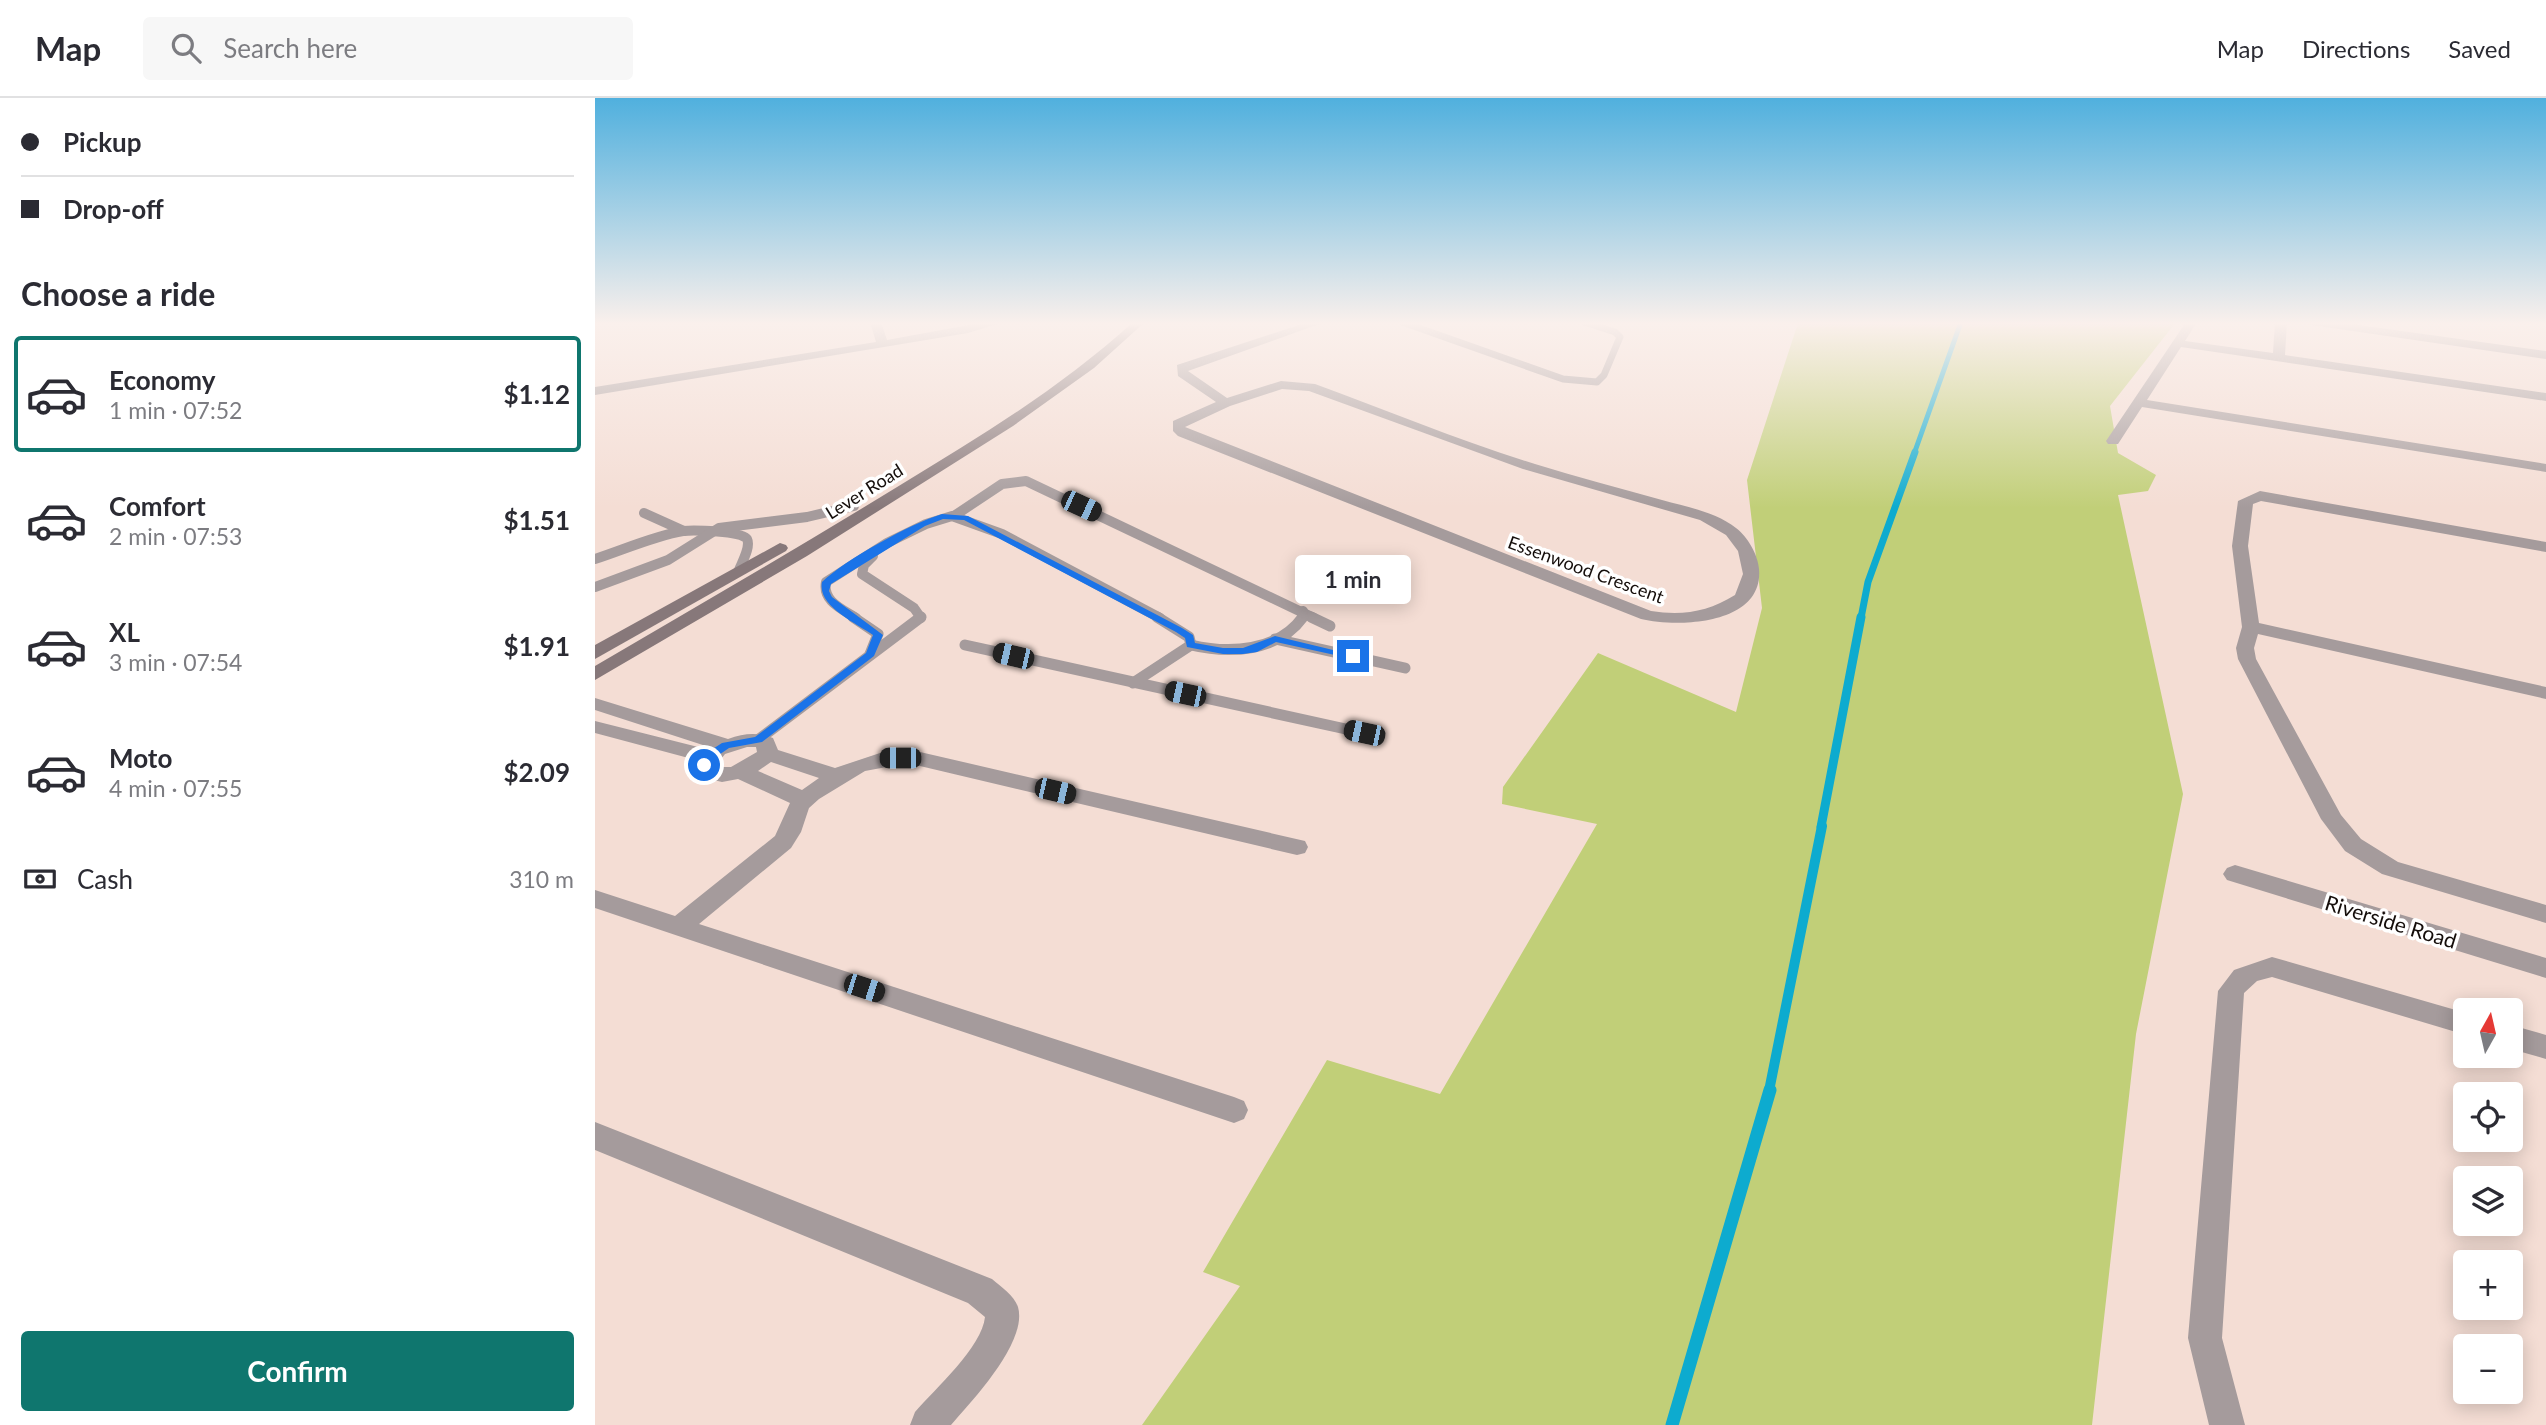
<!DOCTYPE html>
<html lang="en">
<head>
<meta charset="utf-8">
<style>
	:root { --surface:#fff; --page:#f7f7f7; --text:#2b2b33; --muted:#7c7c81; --line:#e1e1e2; --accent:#0f766e }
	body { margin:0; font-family:Lato,sans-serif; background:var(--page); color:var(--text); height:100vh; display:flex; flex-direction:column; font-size:26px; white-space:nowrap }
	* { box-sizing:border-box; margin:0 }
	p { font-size:23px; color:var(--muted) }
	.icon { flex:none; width:38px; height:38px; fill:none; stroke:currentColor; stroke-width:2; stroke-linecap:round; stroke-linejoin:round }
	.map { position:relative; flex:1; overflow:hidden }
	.panel { display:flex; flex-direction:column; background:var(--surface); width:595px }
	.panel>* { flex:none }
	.top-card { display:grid; align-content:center; height:154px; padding:0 21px; background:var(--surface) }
	.needle { width:46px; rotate:8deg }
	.buttons { position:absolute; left:1858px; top:900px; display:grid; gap:14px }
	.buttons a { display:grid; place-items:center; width:70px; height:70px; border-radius:7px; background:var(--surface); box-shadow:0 4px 18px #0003; font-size:35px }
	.end { position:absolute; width:32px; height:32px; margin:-16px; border:9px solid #1a73e8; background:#fff; box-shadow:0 0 0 4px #fff }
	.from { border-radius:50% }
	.bubble { position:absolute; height:49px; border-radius:7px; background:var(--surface); box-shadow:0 4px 18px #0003; font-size:23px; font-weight:700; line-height:49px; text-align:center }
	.car { position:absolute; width:21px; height:42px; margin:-21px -10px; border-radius:9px; box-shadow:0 0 5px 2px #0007; background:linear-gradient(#222 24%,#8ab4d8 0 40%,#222 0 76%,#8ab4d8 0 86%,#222 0) }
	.top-card b { display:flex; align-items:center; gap:24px; height:66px; font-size:26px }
	.top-card b+b { border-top:2px solid var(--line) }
	.top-card i { width:18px; height:18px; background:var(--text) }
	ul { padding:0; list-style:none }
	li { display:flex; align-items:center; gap:21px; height:116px; margin:0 14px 10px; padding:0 7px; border:4px solid transparent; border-radius:7px }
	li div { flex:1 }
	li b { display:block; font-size:26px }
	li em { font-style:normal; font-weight:700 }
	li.selected { border-color:var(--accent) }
	li>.icon { width:63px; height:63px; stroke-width:1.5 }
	h2 { padding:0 21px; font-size:32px; line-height:84px }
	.pay { display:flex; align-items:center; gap:18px; height:77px; padding:0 21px; font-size:26px }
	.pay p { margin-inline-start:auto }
	.primary-button { display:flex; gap:14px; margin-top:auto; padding:14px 21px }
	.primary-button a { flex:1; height:80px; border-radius:7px; background:var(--accent); color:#fff; font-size:28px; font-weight:700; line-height:80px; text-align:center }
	header { display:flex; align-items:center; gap:42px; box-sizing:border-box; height:98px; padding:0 35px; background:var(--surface); border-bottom:2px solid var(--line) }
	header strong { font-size:33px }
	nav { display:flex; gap:38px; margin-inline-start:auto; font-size:24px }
	.search { width:490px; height:63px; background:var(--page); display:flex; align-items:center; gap:18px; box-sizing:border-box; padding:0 24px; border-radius:7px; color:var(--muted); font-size:26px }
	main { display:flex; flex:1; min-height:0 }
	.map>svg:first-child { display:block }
</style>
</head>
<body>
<header>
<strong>Map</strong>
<div class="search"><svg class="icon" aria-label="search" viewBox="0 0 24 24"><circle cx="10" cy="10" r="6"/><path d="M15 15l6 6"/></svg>Search here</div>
<nav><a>Map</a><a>Directions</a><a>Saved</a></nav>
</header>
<main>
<section class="panel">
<div class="top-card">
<b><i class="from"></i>Pickup</b>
<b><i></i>Drop-off</b>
</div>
<h2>Choose a ride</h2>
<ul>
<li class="selected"><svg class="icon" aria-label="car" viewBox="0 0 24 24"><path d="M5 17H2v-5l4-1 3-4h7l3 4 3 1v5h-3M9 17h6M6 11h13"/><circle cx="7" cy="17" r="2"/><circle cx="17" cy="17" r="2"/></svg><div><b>Economy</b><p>1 min · 07:52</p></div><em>$1.12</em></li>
<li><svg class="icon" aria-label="car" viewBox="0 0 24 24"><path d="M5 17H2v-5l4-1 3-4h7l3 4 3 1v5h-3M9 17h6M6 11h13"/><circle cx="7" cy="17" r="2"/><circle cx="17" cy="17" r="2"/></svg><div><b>Comfort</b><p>2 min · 07:53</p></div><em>$1.51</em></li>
<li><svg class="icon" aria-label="car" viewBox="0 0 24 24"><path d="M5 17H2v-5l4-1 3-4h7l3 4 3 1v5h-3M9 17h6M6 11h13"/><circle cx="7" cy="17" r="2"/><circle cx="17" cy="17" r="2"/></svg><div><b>XL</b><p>3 min · 07:54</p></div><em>$1.91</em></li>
<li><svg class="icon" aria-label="car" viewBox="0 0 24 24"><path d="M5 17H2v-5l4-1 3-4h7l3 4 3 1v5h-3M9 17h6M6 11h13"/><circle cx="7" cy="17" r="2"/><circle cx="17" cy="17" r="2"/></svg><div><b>Moto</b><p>4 min · 07:55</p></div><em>$2.09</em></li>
</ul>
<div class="pay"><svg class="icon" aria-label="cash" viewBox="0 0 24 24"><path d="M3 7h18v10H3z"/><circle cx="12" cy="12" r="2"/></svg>Cash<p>310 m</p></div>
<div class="primary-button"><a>Confirm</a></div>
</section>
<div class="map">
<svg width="1951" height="1327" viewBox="0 0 1951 1327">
	<rect width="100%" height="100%" fill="#f4ddd4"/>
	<!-- green -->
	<path fill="#c1cf78" d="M1581,224L1515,308L1523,355L1561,377L1553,393L1523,397L1588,696L1541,936L1497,1327H547L645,1188L608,1174L732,962L845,996L1002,726L907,706L908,689L1003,555L1141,614L1167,510L1152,382L1203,225Z"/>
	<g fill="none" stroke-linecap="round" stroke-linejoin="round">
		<!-- stream-far4 -->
		<path stroke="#0dabcf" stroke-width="5" d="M1319,356L1366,224"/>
		<!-- stream-far3 -->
		<path stroke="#0dabcf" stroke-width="7" d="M1266,520L1273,484L1320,354"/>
		<!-- stream-far2 -->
		<path stroke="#0dabcf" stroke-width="9" d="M1226,729L1266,519"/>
		<!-- stream-far1 -->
		<path stroke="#0dabcf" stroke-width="10" d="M1174,993L1227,728"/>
		<!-- stream -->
		<path stroke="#0dabcf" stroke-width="13" d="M1077,1327L1175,992"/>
		<!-- lane-far2 -->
		<path stroke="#a59b9c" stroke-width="7" d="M807,224L968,281L1002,284L1009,277L1025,239L1020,234L989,224"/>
		<!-- lane-far1 -->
		<g stroke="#a59b9c" stroke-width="10">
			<path d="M49,415L89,433"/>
			<path d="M359,418L407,386L431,383L719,520"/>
			<path d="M278,458L269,467L267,476L319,510L326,520"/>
			<path d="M0,461C28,452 59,438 88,433C98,432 148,433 152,441C156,449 147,464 144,472"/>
			<path d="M0,489L73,462L124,430L212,419L259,408"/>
			<path d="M261,520C247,511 227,503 231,484L292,445L331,426L357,418L407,436L565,520"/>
			<path d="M707,520L708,513"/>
		</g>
		<!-- lane -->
		<g stroke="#a59b9c" stroke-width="11">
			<path d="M258,519L283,536L275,556"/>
			<path d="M716,519L735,528"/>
			<path d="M680,541L810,570"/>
			<path d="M370,547L769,635"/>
			<path d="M596,547C634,556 683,554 708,519"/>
			<path d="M538,585L596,547L594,539L562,519"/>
			<path d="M163,642L326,519"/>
		</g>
		<!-- street -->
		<g fill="#a59b9c" fill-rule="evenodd">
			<path d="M275,224H286L292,242L390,224H409L373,235L0,297V289L281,244Z"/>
			<path d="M713,224H730L593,273L632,300L686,283L720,286C793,313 866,343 940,366C982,379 1025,390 1067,402C1092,409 1121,414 1141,430C1153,439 1163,457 1164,471C1169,527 1083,530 1046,521L583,338L578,333V323L621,304L583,278L582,267ZM687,291L714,293L928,371L1105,422L1131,437L1143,453L1148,476L1140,497C1113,514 1087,518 1056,513L590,329L635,308Z"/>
			<path d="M1591,224H1602L1590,243L1678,255L1680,224H1692L1690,257L1951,295V303L1586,249L1552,302L1951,366V374L1547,309L1523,346H1513L1511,343Z"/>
			<path d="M1711,224H1742L1951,253V261L1716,227Z"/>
			<path d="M1665,393L1951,444V454L1666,403L1658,406L1653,448L1664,525L1951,589V601L1663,536L1659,550L1661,561L1746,717L1766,741L1803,764L1951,807V825L1787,776L1750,753L1726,721L1643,561L1641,550L1647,529L1637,448L1643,403Z"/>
			<path d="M0,600L133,641C150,635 162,634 178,640L183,652L240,670L285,655L325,654L710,743L713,749L710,755L702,757L325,668H297L270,673L224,701L214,710L206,734L196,750L104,826L639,999L649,1003L653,1012L649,1021L639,1025L0,810V792L80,818L180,738L195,705L143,681L127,684L102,678L98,667L101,662L0,635V623L111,651L114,649L0,612ZM152,649H161L162,654L136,669H120L130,656ZM176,664L224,680L207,692L163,673Z"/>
			<path d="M1640,767L1951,860V880L1632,782L1628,776L1632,770Z"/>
			<path d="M1677,859L1871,915V937L1677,879L1662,883L1649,895L1627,1240L1650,1327H1614L1593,1240L1623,893L1639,872Z"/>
			<path d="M1916,927L1951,937V961L1916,951Z"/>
			<path d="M0,1024L397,1181C406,1189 419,1197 423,1209C433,1244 377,1303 356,1327H315L320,1314C340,1291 387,1249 390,1219L373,1205L0,1052Z"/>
		</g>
		<!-- secondary -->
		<g fill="#87787a" fill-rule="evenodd">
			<path d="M538,224H550L499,270L418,328L212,458L0,582V568C103,508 206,448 307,386C388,337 468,288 538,224Z"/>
			<path d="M185,445L191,447L193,450L191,453L0,561V547Z"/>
		</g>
	</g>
	<!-- sky -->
	<linearGradient id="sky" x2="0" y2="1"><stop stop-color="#50b0de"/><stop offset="0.55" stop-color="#faf0ec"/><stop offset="1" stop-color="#faf0ec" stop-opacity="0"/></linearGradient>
	<rect width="1951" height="410" fill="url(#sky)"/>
	<!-- route -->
	<path fill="#1a73e8" d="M347,416L373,418L587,530L598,537L600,545L628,550H648L680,538L763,558L758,561L681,544L662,554L648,556H628L592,549L590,540L581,534L369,422L348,421L330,428L236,486L234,493L237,499L288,537L279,558L167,644L134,650L118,661L113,669H105L103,667L110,656L127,645L160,639L271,555L278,537C261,525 222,508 227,484C251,461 315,426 347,416Z"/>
	<g text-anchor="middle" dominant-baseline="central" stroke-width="7" stroke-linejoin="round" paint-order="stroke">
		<!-- far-street labels -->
		<g font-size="18" fill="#140d0a" stroke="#fff">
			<text transform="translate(269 393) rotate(-32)">Lever Road</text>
			<text transform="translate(991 471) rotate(20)">Essenwood Crescent</text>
		</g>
		<!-- street labels -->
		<g font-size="21" fill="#140d0a" stroke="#fff">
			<text transform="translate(1796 823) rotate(17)">Riverside Road</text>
		</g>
	</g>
</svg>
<div class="buttons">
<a><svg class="needle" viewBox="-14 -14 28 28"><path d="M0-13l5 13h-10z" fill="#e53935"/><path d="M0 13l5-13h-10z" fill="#7c7c81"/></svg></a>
<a><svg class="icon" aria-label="locate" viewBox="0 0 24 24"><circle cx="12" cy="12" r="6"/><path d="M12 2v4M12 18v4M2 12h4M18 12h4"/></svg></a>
<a><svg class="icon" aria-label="layers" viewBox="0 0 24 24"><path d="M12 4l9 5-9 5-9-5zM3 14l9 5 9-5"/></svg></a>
<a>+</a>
<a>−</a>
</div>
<i class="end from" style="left:109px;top:667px"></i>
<i class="end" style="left:758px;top:558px"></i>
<div class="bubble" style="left:700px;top:457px;width:116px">1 min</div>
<i class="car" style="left:486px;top:408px;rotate:115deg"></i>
<i class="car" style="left:418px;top:558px;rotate:283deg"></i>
<i class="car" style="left:590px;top:596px;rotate:282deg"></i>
<i class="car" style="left:769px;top:635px;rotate:282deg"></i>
<i class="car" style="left:305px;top:660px;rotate:270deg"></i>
<i class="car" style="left:460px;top:693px;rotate:103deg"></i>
<i class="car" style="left:269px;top:890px;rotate:108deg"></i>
</div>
</main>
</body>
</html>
